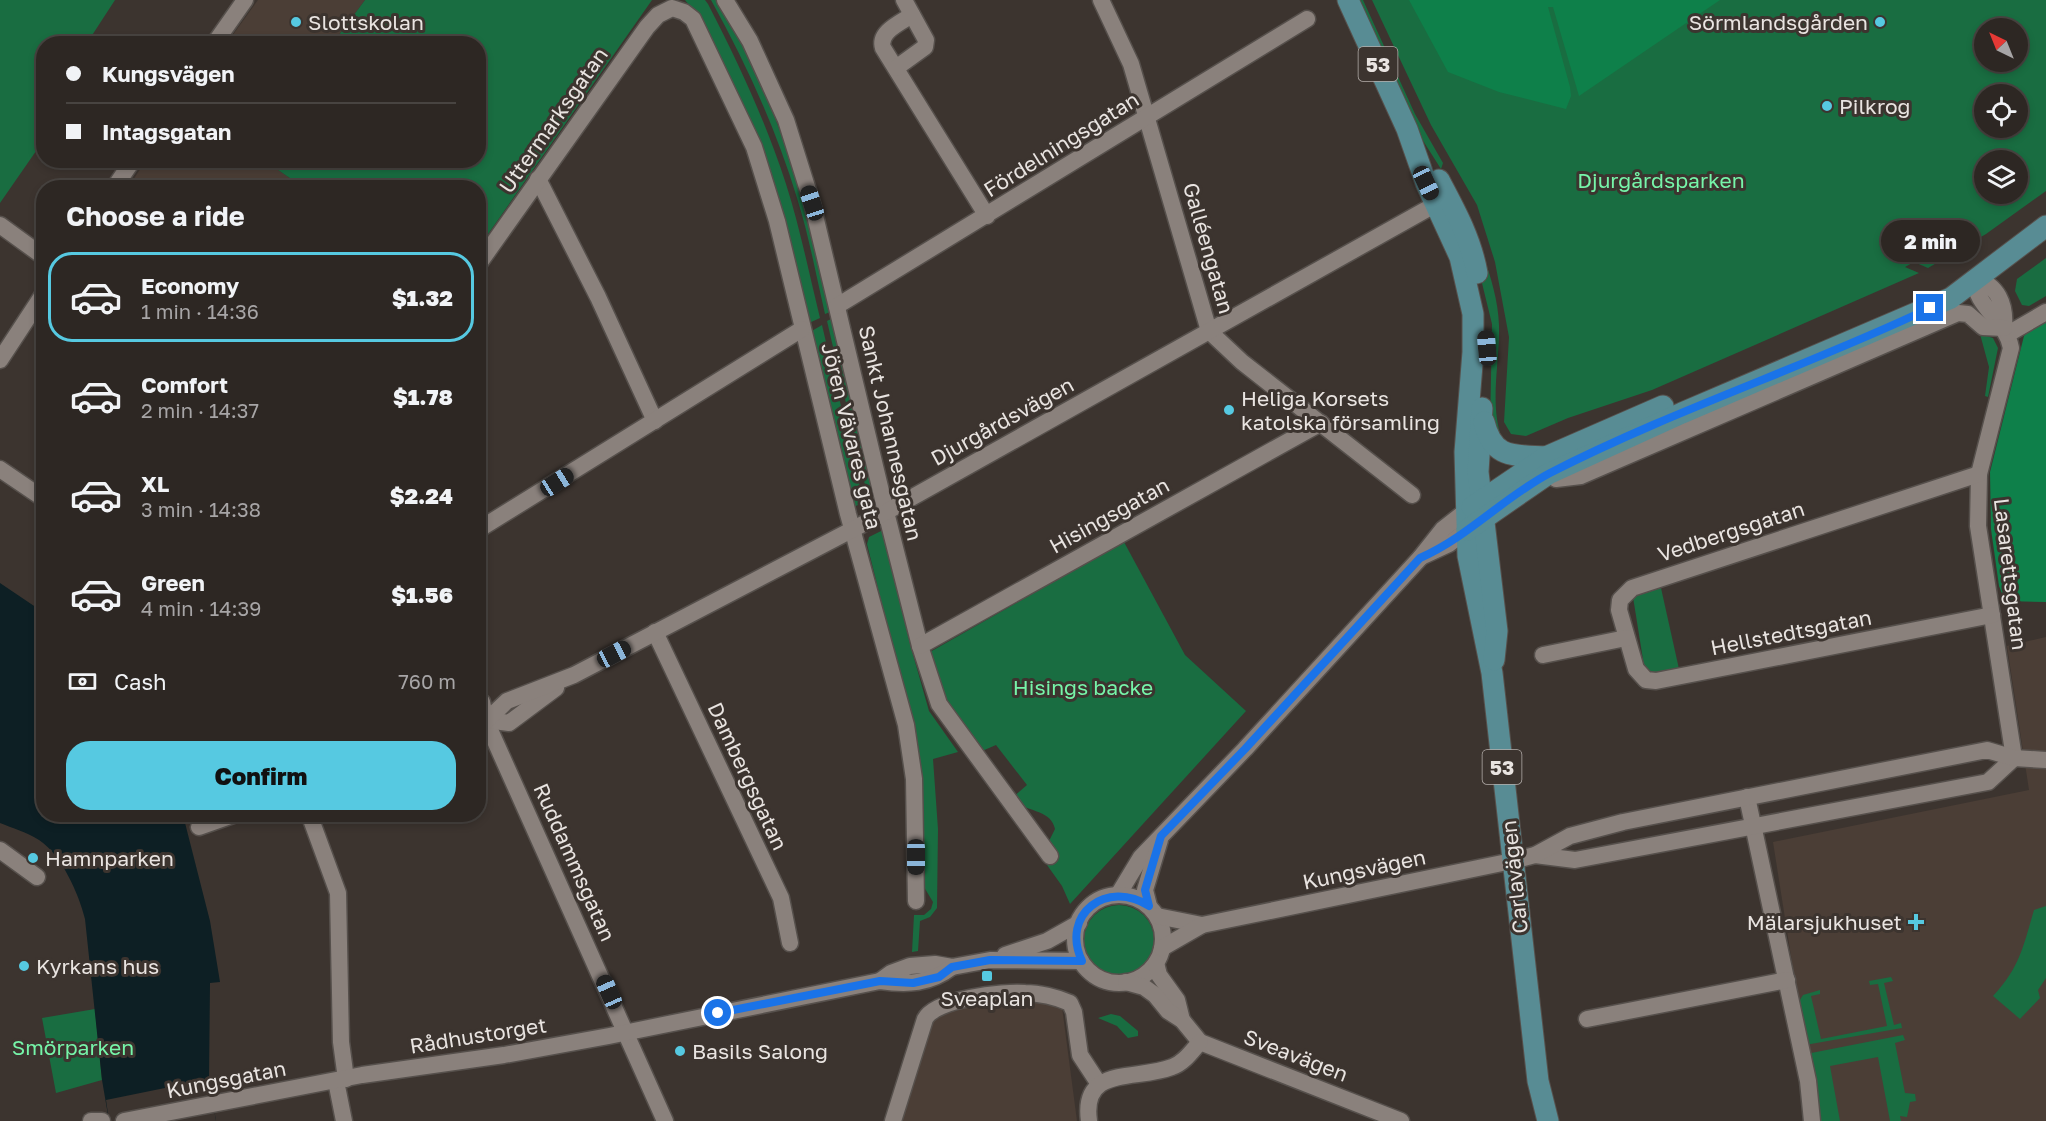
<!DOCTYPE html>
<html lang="en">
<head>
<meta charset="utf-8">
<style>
	:root { --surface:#2d2723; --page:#393330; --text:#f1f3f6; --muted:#a7a5a6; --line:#484441; --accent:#56c9e1 }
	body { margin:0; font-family:"Golos Text",sans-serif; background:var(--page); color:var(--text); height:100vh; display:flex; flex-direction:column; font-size:22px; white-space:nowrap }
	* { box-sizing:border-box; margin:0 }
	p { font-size:20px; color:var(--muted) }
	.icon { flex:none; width:33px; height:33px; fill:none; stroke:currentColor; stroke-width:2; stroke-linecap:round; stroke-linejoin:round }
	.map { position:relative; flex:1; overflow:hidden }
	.sheet { position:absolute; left:36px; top:180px; width:450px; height:642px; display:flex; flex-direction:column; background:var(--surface); border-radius:24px; box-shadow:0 3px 9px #0003,0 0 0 2px var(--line) }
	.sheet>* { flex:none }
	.guide { position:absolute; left:36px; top:36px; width:450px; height:132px; border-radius:24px; box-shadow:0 3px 9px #0003,0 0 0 2px var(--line); display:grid; align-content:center; height:132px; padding:0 30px; background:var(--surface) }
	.needle { width:39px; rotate:317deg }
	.buttons { position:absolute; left:1974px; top:18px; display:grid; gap:12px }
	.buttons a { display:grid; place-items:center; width:54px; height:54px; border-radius:50%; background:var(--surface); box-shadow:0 3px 9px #0003,0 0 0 2px var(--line); font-size:30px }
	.end { position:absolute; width:27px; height:27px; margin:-14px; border:8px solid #1a73e8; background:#fff; box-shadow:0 0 0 3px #fff }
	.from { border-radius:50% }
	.bubble { position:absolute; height:42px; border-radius:21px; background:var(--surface); box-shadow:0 3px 9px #0003,0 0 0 2px var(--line); font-size:20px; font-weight:800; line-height:42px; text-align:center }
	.car { position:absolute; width:18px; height:36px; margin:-18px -9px; border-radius:8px; box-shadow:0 0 4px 2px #0007; background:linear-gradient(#222 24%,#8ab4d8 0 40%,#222 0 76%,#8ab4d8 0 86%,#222 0) }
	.guide b { display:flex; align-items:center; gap:21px; height:57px; font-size:22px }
	.guide b+b { border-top:2px solid var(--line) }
	.guide i { width:15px; height:15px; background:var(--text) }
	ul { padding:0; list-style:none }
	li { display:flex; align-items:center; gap:18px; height:90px; margin:0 12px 9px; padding:0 18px; border:3px solid transparent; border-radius:24px }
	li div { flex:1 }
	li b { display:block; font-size:22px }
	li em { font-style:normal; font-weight:800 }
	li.selected { border-color:var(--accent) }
	li>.icon { width:54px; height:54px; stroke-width:1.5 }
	h2 { padding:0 30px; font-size:27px; line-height:72px }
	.pay { display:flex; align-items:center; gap:15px; height:66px; padding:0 30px; font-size:22px }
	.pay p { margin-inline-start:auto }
	.cta { display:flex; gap:12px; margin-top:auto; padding:12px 30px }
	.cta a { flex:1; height:69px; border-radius:24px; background:var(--accent); color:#111; font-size:24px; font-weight:800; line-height:69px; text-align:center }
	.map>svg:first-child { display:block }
</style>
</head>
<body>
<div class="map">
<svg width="2046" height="1121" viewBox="0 0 2046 1121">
	<rect width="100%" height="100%" fill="#3c342f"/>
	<!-- built -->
	<g fill="#4b3e36">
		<path d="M258,0H365L333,43H227Z"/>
		<path d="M146,160L265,161L303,187L128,188Z"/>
		<path d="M2046,637V1121H1817L1773,842L2029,790L2007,646Z"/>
		<path d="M1026,998L1062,1007L1077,1121H898L931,1021L947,1010Z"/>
	</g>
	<!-- green -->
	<g fill="#196d41" fill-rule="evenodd">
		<path d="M0,0H115L87,43L44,44L43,141L0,203Z"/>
		<path d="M365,0H652L479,247L478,188L303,187L265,161L478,160V44L333,43Z"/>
		<path d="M685,0H705L708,4C738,62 766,122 786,184C800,228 809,273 820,318L809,323L737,92L699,18Z"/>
		<path d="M711,0H719C752,59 779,121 799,186C812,227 820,270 830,312L825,314C816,275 809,236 797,198C776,129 746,63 711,0Z"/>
		<path d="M1355,0H1363L1415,114L1443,163L1441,169L1413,125Z"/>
		<path d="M1372,0H2046V191L1986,234L1928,268L1914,262L1905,267L1919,273L1652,390L1568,418L1526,436L1511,434L1504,422L1509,337L1495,262L1477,205L1431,125ZM1984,28H2018V62H1984ZM1984,94H2018V128H1984ZM1984,160H2018V194H1984Z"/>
		<path d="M1469,230L1475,231C1485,261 1498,293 1499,325C1500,362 1489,404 1502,439L1490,430L1492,324Z"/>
		<path d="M2046,258V296L2029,306L2022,305L2015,291L2017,279Z"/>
		<path d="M833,318L874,493L868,498L827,321Z"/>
		<path d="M822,325L863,500L861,504L850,508L810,332Z"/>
		<path d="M1980,334L1993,338L1998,348L1988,397L1985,396L1989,367Z"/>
		<path d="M883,530L910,644L929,711L958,752L933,759L938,829L937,908L930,917L920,921L918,951L912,952L914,915H924L931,909L933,902L921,882L923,819L911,721L867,544L869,537Z"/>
		<path d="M1124,542L1185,655L1246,711L1070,904L1062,886L1047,865L1055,860L1049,841L1055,829C1051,808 1024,813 1012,798L1027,785L996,745L982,751L948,706L930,652Z"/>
		<path d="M1661,588L1679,669L1657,675L1645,672L1633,597Z"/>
		<circle cx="1119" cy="940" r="35"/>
		<path d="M2046,906V978L2038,990L2040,998L2020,1019L1993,996C2020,967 2023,947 2034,910Z"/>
		<path d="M1891,977L1893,981L1884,983L1894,1025L1901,1023L1902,1028L1805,1045L1798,1003L1803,995L1820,990V994L1811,996L1821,1039L1887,1026L1878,984L1870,985L1869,981Z"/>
		<path d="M95,1009L102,1080L56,1093L42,1018Z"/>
		<path d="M1111,1014L1120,1016L1138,1031V1036L1128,1038L1117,1026L1098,1018Z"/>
		<path d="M1903,1035L1905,1040L1895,1043L1905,1093L1915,1094L1916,1101L1910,1102L1907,1117L1900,1116L1901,1121H1890L1878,1057L1830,1066L1840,1121H1817L1806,1054Z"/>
	</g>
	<!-- forest -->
	<g fill="#0e804a">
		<path d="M1409,0H1720L1579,96L1553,7H1548L1570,87L1571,96L1566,109L1499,92L1448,72Z"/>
		<path d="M2046,321V602L2005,601L1999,586L1991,529L1990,472L2024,336L2029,330Z"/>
	</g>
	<!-- water -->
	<path fill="#0d1f24" d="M0,583L43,612L44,814L183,815L210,921L220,982L210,983L209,1079L216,1121H109L102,1080L85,919C79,894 61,854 39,840C27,832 12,828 0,823Z"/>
	<!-- pier -->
	<path fill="#3c342f" d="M209,1079L216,1121H109L106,1100Z"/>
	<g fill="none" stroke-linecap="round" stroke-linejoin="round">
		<defs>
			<g id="minor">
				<path d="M725,0L750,41L786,120L812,203L886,512L920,646L939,704L1050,856"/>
				<path d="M1101,0L1131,64L1209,331L1242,362L1412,495"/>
				<path d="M912,15C900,23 878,32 883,48L987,216"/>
				<path d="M214,44L245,0"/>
				<path d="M896,68L925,47L926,40L904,0"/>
				<path d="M538,179L598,297L655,421"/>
				<path d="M114,188L133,160"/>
				<path d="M0,225L44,257"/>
				<path d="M478,265L647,27L658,15L672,8L684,12L693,19L754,147L777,221L848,514L906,725L914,779L916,901"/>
				<path d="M837,306L1307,19"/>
				<path d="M2004,328C2006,304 1998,285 1974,278C1975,307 2006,320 2011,348L1979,474L1978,526L2014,758"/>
				<path d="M2008,334L2046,312"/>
				<path d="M0,360L44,293"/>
				<path d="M0,469L44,499"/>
				<path d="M1548,474L1556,479L1581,476L1958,313L1968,314L1983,327L2004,328"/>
				<path d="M1979,474L1632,588L1620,600L1619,610L1636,669L1646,680L1656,681L1992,615"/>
				<path d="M478,530L802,329"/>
				<path d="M1421,557L1449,544L1467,530"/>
				<path d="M655,632L781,898L790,943"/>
				<path d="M920,646L1321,423"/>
				<path d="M1543,655L1626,638"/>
				<path d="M478,700L482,702L486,721L665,1121"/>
				<path d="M480,719L509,723L556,688"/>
				<path d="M486,721L507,701L574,675L886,512L1445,199"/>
				<path d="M1747,797L1808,1081L1812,1121"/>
				<path d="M309,814L338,893L341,1042L346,1079"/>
				<path d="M199,827L236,814"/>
				<path d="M0,850L37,877"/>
				<path d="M1535,855L1575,860L1988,782L2014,758"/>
				<path d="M1118,895L1141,857L1245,749L1420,558L1443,529L1466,511"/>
				<circle cx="1119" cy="939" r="44"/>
				<path d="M1149,906L1145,890L1160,840"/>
				<path d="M1157,916L1202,925"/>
				<path d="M1162,948L1202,925L1512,861L1535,855L1570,836L1623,822L1987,750L2014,758L2046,760"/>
				<path d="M1005,955L1047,941L1079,923"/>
				<path d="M1156,963L1159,975L1177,1000L1182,1020"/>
				<path d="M880,981L891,973L910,966L935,964L952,967L990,960L1081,961"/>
				<path d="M1126,982L1144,987L1155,995L1168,1011L1182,1020L1200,1042L1401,1121"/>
				<path d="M1587,1019L1787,980"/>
				<path d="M336,1081L344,1121"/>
				<path d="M91,1121H102"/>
				<path d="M124,1121L362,1075L504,1055L609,1036L880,981C907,985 930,984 952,967"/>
				<path d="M893,1121L925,1019C935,999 1003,991 1025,993C1039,993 1057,997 1070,1003L1074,1012L1080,1055L1099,1084"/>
				<path d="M1089,1121C1081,1065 1136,1081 1172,1067C1184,1063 1192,1051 1200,1042"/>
			</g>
			<g id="major">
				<path d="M1348,0L1407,129L1426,183L1460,257L1473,314V352L1465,452L1468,556L1492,673L1538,1081L1548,1121"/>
				<path d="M1439,180C1455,210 1471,239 1477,273"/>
				<path d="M1482,408L1478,472L1497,631L1494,660"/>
				<path d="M1484,422C1493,459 1513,455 1546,457"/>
				<path d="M1472,507L1546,457L1663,406"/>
				<path d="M1467,530L1548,474L1682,413L1951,298L2046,226"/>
			</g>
		</defs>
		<!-- minor casing -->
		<use href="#minor" stroke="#56504c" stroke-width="19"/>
		<!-- major casing -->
		<use href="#major" stroke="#56504c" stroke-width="23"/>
		<!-- minor -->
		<use href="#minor" stroke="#8a817c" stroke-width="16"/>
		<!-- major -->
		<use href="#major" stroke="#588c94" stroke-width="21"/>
	</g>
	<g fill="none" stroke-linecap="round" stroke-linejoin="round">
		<!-- route -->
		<path stroke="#1a73e8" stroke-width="8" d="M718,1013L880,981L913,983L939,977L952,967L990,960L1082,961C1060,914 1107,879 1149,906L1145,890L1161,836L1245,749L1420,558C1468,537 1504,497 1550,473C1673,410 1806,367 1930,308"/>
	</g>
	<!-- markers -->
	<g fill="#56c9e1" stroke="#3c342f" stroke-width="2">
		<circle cx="296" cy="22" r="6"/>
		<circle cx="1880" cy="22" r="6"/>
		<circle cx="1827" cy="106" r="6"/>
		<circle cx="1229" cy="410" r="6"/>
		<circle cx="33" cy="858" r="6"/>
		<path d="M1913 913h6v6h6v6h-6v6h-6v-6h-6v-6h6z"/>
		<circle cx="24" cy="966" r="6"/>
		<rect x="981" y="970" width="12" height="12" rx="3"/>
		<circle cx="680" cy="1051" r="6"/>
	</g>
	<g text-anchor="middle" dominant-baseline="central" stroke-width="6" stroke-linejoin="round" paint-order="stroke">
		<!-- shield labels -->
		<g fill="#3c342f" stroke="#b5afac" stroke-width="1.5">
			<rect x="1358.5" y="47" width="39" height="34" rx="4.5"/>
			<rect x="1482.5" y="750" width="39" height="34" rx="4.5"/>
		</g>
		<g font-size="20" font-weight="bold" fill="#e9e4e1">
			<text x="1378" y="64">53</text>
			<text x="1502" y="767">53</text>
		</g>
		<!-- poi labels -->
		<g font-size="21" fill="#e9e4e1" stroke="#3c342f" text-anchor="start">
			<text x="308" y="22">Slottskolan</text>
			<text x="1868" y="22" text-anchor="end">Sörmlandsgården</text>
			<text x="1839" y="106">Pilkrog</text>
			<text x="1241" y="398">Heliga Korsets<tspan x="1241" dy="24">katolska församling</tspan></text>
			<text x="45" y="858">Hamnparken</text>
			<text x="1902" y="922" text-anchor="end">Mälarsjukhuset</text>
			<text x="36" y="966">Kyrkans hus</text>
			<text x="987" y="998" text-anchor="middle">Sveaplan</text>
			<text x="692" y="1051">Basils Salong</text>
		</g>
		<!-- street labels -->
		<g font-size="21" fill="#e9e4e1" stroke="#3c342f">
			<text transform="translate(553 120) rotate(-55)">Uttermarksgatan</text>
			<text transform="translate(1061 144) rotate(-32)">Fördelningsgatan</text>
			<text transform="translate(1209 248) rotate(74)">Galléengatan</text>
			<text transform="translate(1002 421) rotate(-29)">Djurgårdsvägen</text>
			<text transform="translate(891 433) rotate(77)">Sankt Johannesgatan</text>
			<text transform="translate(852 436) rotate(76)">Jören Vävares gata</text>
			<text transform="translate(1109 515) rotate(-29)">Hisingsgatan</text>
			<text transform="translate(1731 531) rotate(-18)">Vedbergsgatan</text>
			<text transform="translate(2011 574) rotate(83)">Lasarettsgatan</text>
			<text transform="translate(1791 632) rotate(-11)">Hellstedtsgatan</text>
			<text transform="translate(748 776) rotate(65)">Dambergsgatan</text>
			<text transform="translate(575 862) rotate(66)">Ruddammsgatan</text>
			<text transform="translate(1364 869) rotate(-12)">Kungsvägen</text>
			<text transform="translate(1514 877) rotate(-96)">Carlavägen</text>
			<text transform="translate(478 1035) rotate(-9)">Rådhustorget</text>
			<text transform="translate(1296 1055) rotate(21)">Sveavägen</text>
			<text transform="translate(226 1079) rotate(-11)">Kungsgatan</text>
		</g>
		<!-- park labels -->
		<g font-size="21" fill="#76f5a9" stroke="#3c342f">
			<text x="1661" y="180">Djurgårdsparken</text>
			<text x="1083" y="687">Hisings backe</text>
			<text x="73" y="1047">Smörparken</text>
		</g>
	</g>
</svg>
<div class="buttons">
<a><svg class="needle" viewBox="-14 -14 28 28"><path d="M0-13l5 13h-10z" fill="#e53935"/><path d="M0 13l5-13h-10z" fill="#a7a5a6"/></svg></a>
<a><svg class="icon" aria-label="locate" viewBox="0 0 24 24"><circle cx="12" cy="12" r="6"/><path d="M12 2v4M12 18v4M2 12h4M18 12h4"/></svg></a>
<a><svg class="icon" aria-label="layers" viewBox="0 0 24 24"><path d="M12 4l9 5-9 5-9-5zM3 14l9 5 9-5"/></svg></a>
</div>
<i class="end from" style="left:718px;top:1013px"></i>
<i class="end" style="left:1930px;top:308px"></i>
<div class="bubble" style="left:1881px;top:220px;width:99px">2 min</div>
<i class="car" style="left:1426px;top:183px;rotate:155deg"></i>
<i class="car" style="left:812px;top:203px;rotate:342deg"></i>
<i class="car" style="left:1487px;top:348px;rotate:355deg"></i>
<i class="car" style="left:557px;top:482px;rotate:58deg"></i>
<i class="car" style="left:614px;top:654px;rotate:62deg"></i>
<i class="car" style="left:916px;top:857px;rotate:180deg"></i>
<i class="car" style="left:609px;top:992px;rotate:336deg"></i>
<div class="guide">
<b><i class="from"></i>Kungsvägen</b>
<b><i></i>Intagsgatan</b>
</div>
<section class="sheet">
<h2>Choose a ride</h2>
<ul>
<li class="selected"><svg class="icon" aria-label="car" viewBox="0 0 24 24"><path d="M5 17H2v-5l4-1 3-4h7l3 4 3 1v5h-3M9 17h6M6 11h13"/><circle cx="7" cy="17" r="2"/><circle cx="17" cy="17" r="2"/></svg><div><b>Economy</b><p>1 min · 14:36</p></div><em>$1.32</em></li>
<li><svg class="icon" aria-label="car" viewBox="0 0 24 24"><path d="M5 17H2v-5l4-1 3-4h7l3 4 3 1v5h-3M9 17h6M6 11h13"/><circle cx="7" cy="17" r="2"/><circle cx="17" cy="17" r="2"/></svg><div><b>Comfort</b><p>2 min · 14:37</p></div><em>$1.78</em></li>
<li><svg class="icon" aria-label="car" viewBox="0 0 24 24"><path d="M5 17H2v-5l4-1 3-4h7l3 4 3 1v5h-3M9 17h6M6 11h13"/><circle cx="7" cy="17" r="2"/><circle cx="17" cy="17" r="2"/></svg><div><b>XL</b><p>3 min · 14:38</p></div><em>$2.24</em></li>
<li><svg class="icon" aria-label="car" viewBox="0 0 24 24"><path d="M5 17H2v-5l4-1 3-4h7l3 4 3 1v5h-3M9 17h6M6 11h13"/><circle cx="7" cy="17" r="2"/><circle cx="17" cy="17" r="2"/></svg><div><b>Green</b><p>4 min · 14:39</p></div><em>$1.56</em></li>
</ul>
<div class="pay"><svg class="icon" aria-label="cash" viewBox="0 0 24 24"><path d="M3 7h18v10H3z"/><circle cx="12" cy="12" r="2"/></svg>Cash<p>760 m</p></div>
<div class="cta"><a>Confirm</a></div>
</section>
</div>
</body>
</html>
